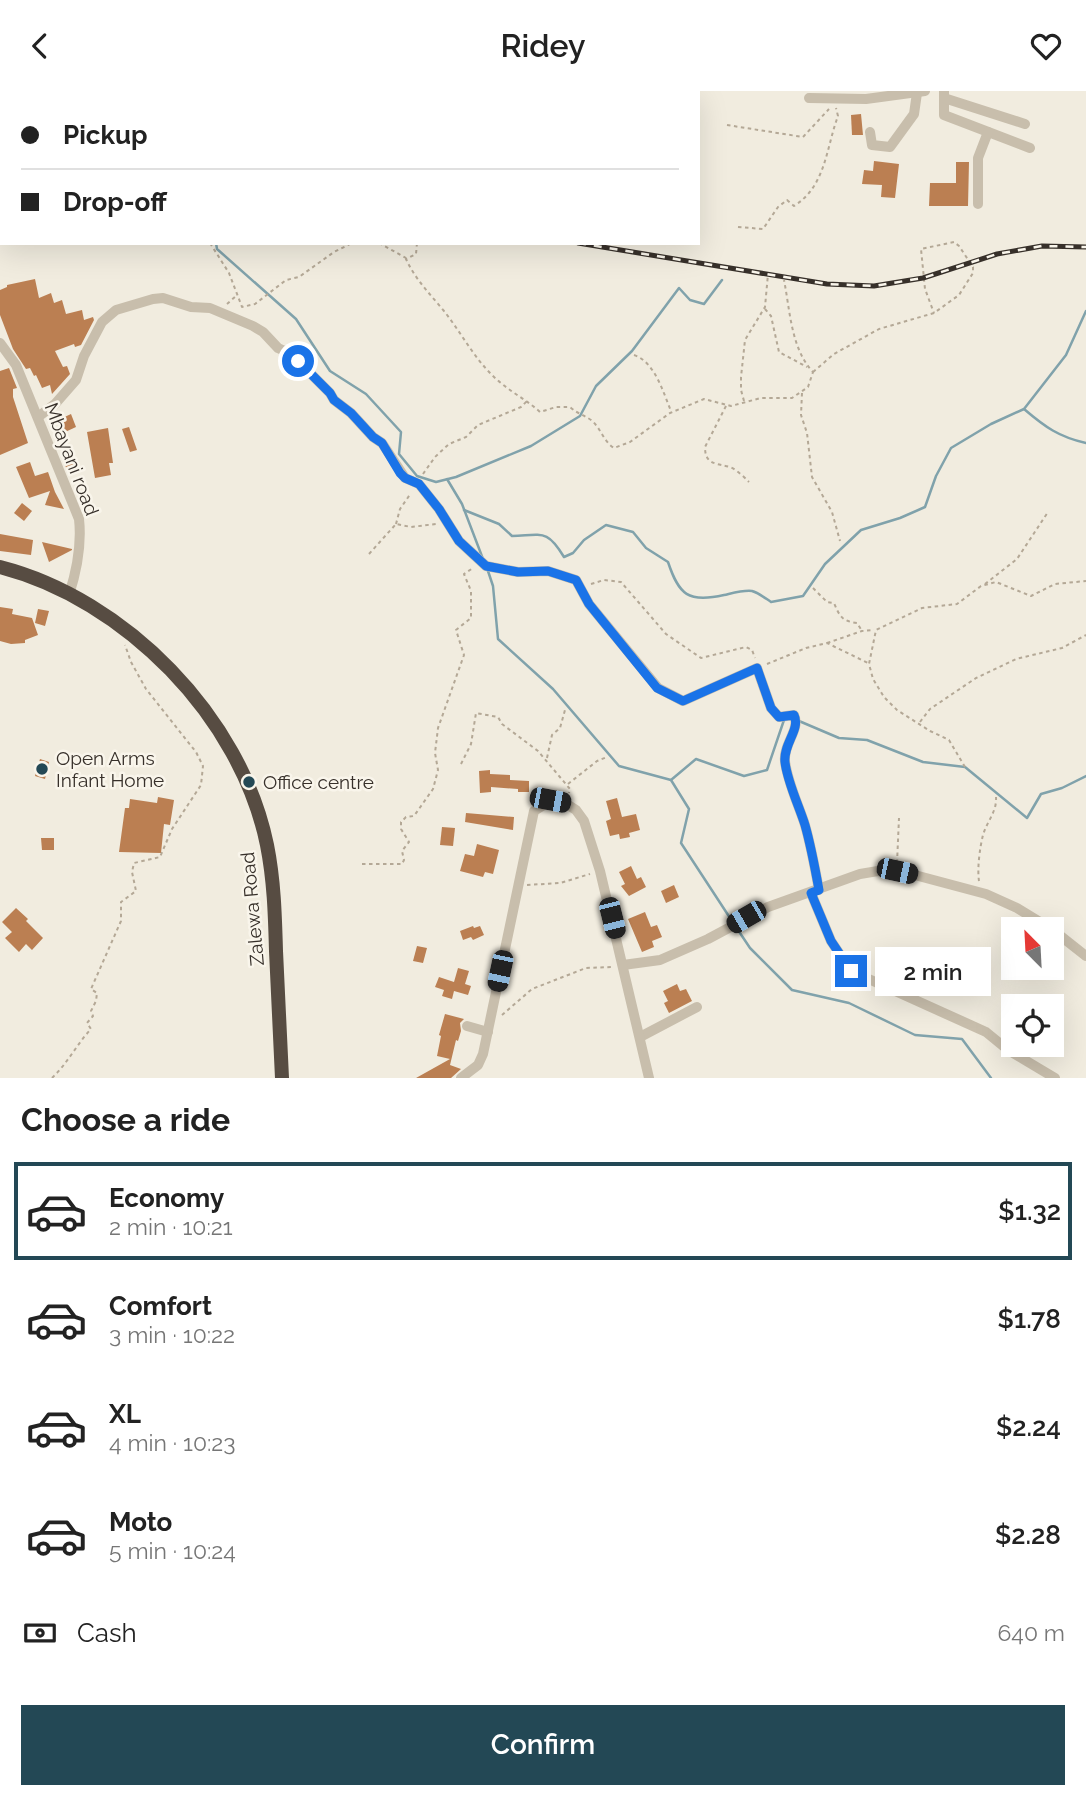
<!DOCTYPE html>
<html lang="en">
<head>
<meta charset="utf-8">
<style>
	:root { --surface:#fff; --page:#f6f6f6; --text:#222; --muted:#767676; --line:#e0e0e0; --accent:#234855 }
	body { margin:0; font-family:Raleway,sans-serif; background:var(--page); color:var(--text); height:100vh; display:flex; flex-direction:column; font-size:26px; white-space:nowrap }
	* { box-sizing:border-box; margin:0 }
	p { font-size:23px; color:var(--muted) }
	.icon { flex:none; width:38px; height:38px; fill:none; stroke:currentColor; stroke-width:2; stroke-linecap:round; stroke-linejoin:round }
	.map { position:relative; height:987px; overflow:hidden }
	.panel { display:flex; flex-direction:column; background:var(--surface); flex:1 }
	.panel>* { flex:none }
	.guide { position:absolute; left:0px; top:0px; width:700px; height:154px; box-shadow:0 7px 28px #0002; display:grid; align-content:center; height:154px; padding:0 21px; background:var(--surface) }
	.needle { width:46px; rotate:336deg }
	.buttons { position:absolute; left:1001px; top:826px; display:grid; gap:14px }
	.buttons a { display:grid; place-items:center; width:63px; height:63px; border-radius:0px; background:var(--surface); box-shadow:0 7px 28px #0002; font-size:35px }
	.end { position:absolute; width:32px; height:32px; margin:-16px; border:9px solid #1a73e8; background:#fff; box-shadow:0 0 0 4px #fff }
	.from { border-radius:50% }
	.bubble { position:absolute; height:49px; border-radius:0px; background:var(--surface); box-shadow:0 7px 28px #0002; font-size:23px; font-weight:600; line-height:49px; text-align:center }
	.car { position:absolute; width:21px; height:42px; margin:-21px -10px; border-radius:9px; box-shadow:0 0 5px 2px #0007; background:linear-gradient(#222 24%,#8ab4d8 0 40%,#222 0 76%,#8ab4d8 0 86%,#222 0) }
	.guide b { display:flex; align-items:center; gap:24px; height:66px; font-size:26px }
	.guide b+b { border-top:2px solid var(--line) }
	.guide i { width:18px; height:18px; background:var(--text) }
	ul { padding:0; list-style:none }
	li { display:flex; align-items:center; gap:21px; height:98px; margin:0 14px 10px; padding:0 7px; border:4px solid transparent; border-radius:0px }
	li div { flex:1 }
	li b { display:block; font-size:26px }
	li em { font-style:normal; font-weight:600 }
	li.on { border-color:var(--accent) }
	li>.icon { width:63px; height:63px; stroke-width:1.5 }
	h2 { padding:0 21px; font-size:32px; line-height:84px }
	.pay { display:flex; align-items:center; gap:18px; height:77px; padding:0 21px; font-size:26px }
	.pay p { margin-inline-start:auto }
	.action { display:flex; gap:14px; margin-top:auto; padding:14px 21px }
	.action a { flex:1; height:80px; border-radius:0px; background:var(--accent); color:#fff; font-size:28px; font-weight:600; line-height:80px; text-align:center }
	header { display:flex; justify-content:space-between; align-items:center; height:91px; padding:0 21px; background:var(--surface); font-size:32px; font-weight:600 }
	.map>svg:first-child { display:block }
</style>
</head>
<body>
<header><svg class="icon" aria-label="back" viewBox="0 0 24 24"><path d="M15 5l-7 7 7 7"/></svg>Ridey<svg class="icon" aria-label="heart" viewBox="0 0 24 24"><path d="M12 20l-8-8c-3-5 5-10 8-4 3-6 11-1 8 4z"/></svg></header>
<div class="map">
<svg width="1086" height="987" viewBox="0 0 1086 987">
	<rect width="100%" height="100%" fill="#f1ecdf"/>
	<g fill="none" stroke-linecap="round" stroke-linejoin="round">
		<!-- stream -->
		<g stroke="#80a2ab" stroke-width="2.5">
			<path d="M115,0L121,2"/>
			<path d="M216,152L217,158L296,228L330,280L366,303L401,341L399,363L417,385L436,391L456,386L531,355L580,325L596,295L632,260L679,197L690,209L704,213L722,189"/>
			<path d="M1024,318C1045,336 1059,346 1086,352"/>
			<path d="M447,388L462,413L483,468"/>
			<path d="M464,419L499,433L512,445C543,444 547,438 564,466L573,462L584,449L606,434L633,441L646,457L668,471C679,504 688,512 724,504C733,502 743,499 752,500C759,502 765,507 771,511L803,505L825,473L861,439L900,427L925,416L936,385L951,357L991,333L1024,318L1066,264L1086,220"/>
			<path d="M487,477L493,495L498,548L553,598L619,675L671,689L689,718L681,752L732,830"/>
			<path d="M799,630L839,647L867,649L923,671L965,676L1027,727L1041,703L1062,697L1086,685"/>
			<path d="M671,689L696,668L744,685L767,679L784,629"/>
			<path d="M736,836L750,857L792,899L849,912L915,944L962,948L991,987"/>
		</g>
	</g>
	<!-- building -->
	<g fill="#bb7f52">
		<path d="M861,23L863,44H852L851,24Z"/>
		<path d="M874,70L899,73L895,107L881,106L882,94L862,93L864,79L873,80Z"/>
		<path d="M956,71H969L968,115H929L930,92H956Z"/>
		<path d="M35,188L39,207L51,202L54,212L62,209L66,223L82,219L84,229L93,226L94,229L81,254L75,256L74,253L55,260L63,276L67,275L70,283L52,303L50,294L42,297L36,284L34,285L30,277L26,278L13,258L0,224V199L7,196V194Z"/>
		<path d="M9,277L17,297L13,298V306L28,352L0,364V280Z"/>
		<path d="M71,323L76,336L63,342L58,329Z"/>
		<path d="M129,336L137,359L130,361L122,338Z"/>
		<path d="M108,337L113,372H109L111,384L95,387L87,341Z"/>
		<path d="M70,359L77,374L67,379L61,363Z"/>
		<path d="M30,371L35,385L48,381L55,401L64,418L45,414L50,400L29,407L16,376Z"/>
		<path d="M22,412L32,420L24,430L14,422Z"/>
		<path d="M0,443L33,449L31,464L0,460Z"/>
		<path d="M42,451L72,458V459L49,471Z"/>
		<path d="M0,516L13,518L12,523L32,527L38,544L25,549V552L11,553L0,550Z"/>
		<path d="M38,518L49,520L45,535L35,532Z"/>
		<path d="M40,668L49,671L45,688L35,685Z"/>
		<path d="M490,679V683L510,684V689L529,690V701H518V698L491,696V701L480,702L479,680Z"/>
		<path d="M158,706L174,709L170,734L164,733L161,762L119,761L125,717H129L130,708L157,712Z"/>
		<path d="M617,707L622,726L636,723L640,739L629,742L630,746L620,748L619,743L610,745L606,730L611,728L606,710Z"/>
		<path d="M466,722L514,726L513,739L465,731Z"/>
		<path d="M442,736L455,737L453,755L440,754Z"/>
		<path d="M41,747H54V759H42Z"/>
		<path d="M477,753L499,759L493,783L485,781L483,786L460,780L465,763L474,765Z"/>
		<path d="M631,775L637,788L641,786L646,796L629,805L621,795L625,793L619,781Z"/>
		<path d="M674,794L679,806L666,812L661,800Z"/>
		<path d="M16,817L28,828L26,830L43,847L32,859L26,853L19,861L5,847L12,841L2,831Z"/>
		<path d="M645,821L651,836L657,834L662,846L652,850L654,856L642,861L628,828Z"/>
		<path d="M473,835L474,837L480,835L484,844L473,849L471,846L463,849L460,840Z"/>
		<path d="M417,855L427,857L423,872L413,870Z"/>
		<path d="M458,877L469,880L465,893L471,895L468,904L454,900L452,908L442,905L444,899L435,896L439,886L454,891Z"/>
		<path d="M677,893L680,900L686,898L692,910L669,922L664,912L668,910L663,900Z"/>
		<path d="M445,923L464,928L460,932L461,940L458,950L456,949L450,974L461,978L451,987H416L450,968L437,965L441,945L439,944Z"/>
	</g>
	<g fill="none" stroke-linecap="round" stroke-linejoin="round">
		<!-- path -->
		<g stroke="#b4a896" stroke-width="2" stroke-dasharray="3.5 3.5" stroke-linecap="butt">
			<path d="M79,0L83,2"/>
			<path d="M366,2V0"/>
			<path d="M727,34L803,46L829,18"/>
			<path d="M738,136L763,138L778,116L787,109L794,115C826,95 826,57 838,25L836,17"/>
			<path d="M210,152L229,182L242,216L255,213L286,189L299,186L334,161L352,152"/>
			<path d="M379,152L406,167"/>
			<path d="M417,152L416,163L406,168C415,188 430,203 444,220C463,244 477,273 501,292C514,303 528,310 540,321L556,316H570C578,323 584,324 591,329C601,337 603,350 614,357L630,351L670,322L704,308L731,315L761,307H792L808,296L813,281C791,258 790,219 784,189"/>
			<path d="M227,213L236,205"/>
			<path d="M765,218L771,225L779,261L807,276"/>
			<path d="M634,264C655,271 663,301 671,320"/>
			<path d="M813,281L834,263L879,238L934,222L959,204L973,182V176L959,155L954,151L921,158L925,198L934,222"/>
			<path d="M802,302L801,324L807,342L812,386L832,421L840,450"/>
			<path d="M744,310L741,299V286L745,249L765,216L768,183"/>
			<path d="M726,315L705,356C705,374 716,372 730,376C737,379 744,386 749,391"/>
			<path d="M423,383L435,366L449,353L466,346L478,334L521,316L527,310"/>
			<path d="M396,433L400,418L411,402"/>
			<path d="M369,463L396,433L411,436L436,433"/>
			<path d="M591,493L604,489L621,491L666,543L701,567L746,556L752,559L755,567"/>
			<path d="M985,493L1017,468L1048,421"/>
			<path d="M813,497L827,511L834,512C840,526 842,530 857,532L862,540"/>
			<path d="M827,552L862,540L874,539"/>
			<path d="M767,573L806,557L827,552L868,572"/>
			<path d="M920,631L930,618L976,587L1016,568L1062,557L1086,544"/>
			<path d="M547,667L552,644L560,637L565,619"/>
			<path d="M461,673L471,653L476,622L498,626L502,633L538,660L570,698L569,702"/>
			<path d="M965,676L949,649L930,640L897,619L884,606L873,588L869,573L876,539L922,517L957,513L981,495L996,491L1031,505L1055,493L1086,490"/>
			<path d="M568,693L597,670L607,666"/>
			<path d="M897,772L899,727"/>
			<path d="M362,773H402L404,769L402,760L409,751L401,738V731L406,726L414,725L433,698L438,679L435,662L438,637L464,564L456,539L471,527V500L464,483L473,477"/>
			<path d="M979,790C977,777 980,756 983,744C987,730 997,721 996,706"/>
			<path d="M527,794L560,792L590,783"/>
			<path d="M502,924L532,898L586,877L612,876"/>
			<path d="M52,987C67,973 77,953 91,938L87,932L93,925L91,920L96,910L97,902L91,898L121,830V811L136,800L132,781L134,772L160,766L172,738L201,694L203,675L196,661L146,598L131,571L125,554"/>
		</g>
		<!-- minor -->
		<g stroke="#c8beac" stroke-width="10">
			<path d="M408,0L410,2"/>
			<path d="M944,0V24L1030,57"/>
			<path d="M809,7L866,8L925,0"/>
			<path d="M944,7L1025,33"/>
			<path d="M870,41L872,54L890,56L914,23L917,2"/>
			<path d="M978,113V67L988,41"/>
			<path d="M0,252L16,274L79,428C82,455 77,479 69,504"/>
			<path d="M38,326L55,313L76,289L84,265L102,231L116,219L153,208L163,207L191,216L210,217L253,235L263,241L278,257L291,263L330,302L334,309L351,322L373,346L382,352L405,387L419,393L439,418L459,450L486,475L518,481L548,480L576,489L589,513L658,597L683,610L757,577L771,617L779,626L794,624C801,638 783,653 785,670C787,690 799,715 805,734C811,755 815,777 819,799"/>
			<path d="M811,802L831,850L851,880L986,941L1008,959L1055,987"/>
			<path d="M623,874L660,869L708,848L768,816L860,783L878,780L911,783L986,803L1017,817L1053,839L1086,865"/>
			<path d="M467,935L488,941"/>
			<path d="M640,946L697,916"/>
			<path d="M461,987L478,974L483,963L534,720L550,710L565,712L576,719L584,730L600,780L649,987"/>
		</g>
		<!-- highway -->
		<path stroke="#574c42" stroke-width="14" d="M0,476C125,508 241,626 267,754C274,789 275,824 276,860C278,902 280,945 282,987"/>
		<defs>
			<g id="rail">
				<path d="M398,0L400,2"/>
				<path d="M578,152L827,193L874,195L923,187L997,163L1042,155L1086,156"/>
			</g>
		</defs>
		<!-- rail casing -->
		<use href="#rail" stroke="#37302a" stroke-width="5"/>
		<!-- rail -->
		<use href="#rail" stroke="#f9f5eb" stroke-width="2.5" stroke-dasharray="8" stroke-linecap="butt"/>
	</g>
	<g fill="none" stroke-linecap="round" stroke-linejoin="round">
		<!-- route -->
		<path stroke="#1a73e8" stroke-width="9" d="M298,270L330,302L334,309L351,322L373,346L382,352L400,382L405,387L419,393L439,418L459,450L486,475L518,481L548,480L576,489L589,513L657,597L683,610L757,577L771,617L779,626L794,624C801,638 783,653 785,671C787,690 799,715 805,734C811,755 815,777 819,799L811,802L831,850L851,880"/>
	</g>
	<!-- markers -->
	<g fill="#234855" stroke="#f9f5eb" stroke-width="2.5">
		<circle cx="42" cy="678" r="7"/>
		<circle cx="249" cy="691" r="7"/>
	</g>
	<g text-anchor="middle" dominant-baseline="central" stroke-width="5" stroke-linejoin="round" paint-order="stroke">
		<!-- street labels -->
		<g font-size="19" fill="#37302a" stroke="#f9f5eb">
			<text transform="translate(72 368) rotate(69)">Mbayani road</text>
			<text transform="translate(252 818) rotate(-95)">Zalewa Road</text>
		</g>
		<!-- poi labels -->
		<g font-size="19" fill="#37302a" stroke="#f9f5eb" text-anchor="start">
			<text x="56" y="667">Open Arms<tspan x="56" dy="22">Infant Home</tspan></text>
			<text x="263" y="691">Office centre</text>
		</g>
	</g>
</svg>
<div class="buttons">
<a><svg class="needle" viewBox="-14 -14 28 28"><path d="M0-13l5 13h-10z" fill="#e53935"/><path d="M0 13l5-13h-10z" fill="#767676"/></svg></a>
<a><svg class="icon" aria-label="locate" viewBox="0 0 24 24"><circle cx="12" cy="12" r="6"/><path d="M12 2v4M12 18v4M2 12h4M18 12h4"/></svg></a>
</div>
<i class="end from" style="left:298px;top:270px"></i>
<i class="end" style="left:851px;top:880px"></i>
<div class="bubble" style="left:875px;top:856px;width:116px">2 min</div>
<i class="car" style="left:550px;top:709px;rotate:101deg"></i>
<i class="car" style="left:897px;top:780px;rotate:102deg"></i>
<i class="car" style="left:746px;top:826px;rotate:240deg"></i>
<i class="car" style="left:612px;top:827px;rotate:166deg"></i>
<i class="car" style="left:500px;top:880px;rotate:192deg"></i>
<div class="guide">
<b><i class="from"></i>Pickup</b>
<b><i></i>Drop-off</b>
</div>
</div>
<section class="panel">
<h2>Choose a ride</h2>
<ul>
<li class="on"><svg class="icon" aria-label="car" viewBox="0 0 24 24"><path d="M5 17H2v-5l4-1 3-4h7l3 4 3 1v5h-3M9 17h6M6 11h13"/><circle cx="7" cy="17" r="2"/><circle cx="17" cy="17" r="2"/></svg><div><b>Economy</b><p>2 min · 10:21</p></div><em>$1.32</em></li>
<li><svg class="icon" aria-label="car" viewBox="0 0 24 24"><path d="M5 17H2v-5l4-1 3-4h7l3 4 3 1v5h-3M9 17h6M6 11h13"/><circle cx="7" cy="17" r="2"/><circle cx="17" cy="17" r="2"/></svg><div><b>Comfort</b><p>3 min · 10:22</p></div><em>$1.78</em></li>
<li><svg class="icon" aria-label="car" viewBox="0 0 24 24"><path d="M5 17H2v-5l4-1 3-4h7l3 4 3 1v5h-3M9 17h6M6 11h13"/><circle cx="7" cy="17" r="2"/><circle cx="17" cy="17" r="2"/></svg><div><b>XL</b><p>4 min · 10:23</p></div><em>$2.24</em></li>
<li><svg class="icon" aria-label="car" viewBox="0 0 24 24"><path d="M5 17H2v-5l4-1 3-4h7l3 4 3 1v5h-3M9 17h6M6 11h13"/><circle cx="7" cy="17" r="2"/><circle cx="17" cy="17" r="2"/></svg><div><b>Moto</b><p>5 min · 10:24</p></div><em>$2.28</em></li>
</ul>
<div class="pay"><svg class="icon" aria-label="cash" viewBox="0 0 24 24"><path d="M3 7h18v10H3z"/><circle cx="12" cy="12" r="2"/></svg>Cash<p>640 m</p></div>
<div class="action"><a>Confirm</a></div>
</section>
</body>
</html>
